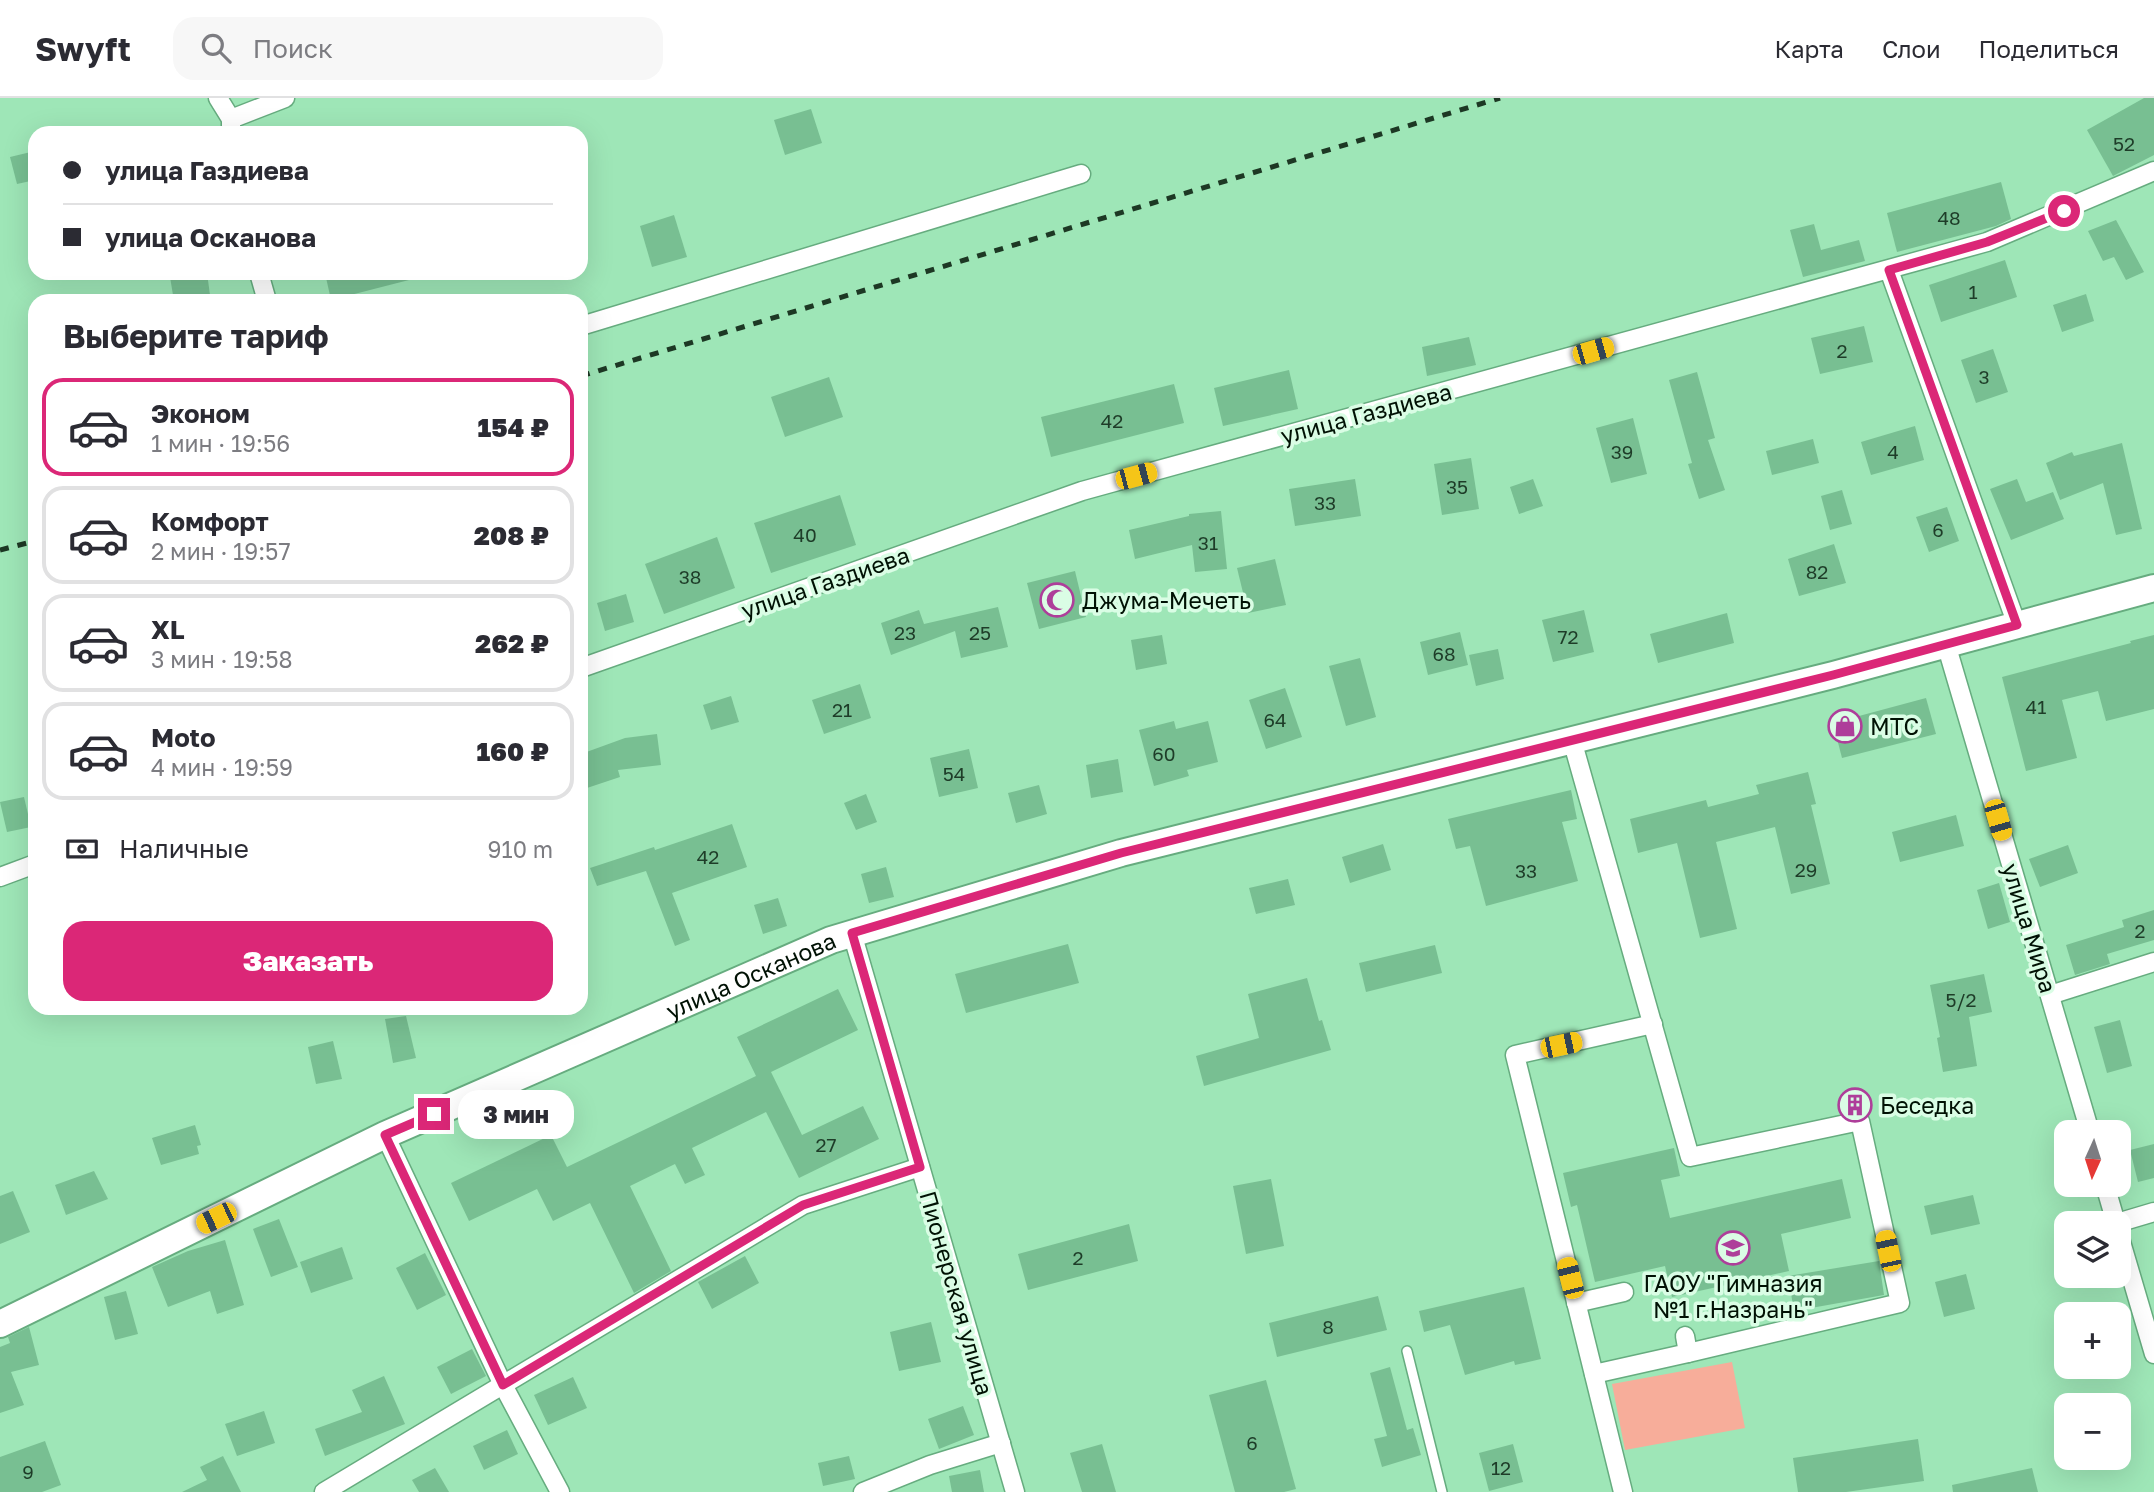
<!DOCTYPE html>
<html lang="ru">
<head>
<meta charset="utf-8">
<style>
	:root { --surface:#fff; --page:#f7f7f7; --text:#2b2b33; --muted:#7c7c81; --line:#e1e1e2; --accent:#db2777 }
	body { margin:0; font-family:"Golos Text",sans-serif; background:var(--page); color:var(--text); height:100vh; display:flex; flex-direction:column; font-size:26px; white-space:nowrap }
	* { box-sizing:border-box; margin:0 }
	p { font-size:23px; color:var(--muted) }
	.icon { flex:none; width:38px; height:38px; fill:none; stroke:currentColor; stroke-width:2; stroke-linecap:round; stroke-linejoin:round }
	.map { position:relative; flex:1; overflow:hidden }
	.sheet { position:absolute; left:28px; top:196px; width:560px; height:721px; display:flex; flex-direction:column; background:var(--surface); border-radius:21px; box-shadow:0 7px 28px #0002 }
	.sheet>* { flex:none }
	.hud { position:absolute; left:28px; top:28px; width:560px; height:154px; border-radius:21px; box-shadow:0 7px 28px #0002; display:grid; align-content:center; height:154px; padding:0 35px; background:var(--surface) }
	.needle { width:46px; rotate:183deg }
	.fabs { position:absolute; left:2054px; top:1022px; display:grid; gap:14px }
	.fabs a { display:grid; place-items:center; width:77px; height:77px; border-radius:14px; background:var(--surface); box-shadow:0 7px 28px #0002; font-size:35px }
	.end { position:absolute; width:32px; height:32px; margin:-16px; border:9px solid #db2777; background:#fff; box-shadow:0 0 0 4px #fff }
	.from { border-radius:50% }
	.bubble { position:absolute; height:49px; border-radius:21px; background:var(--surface); box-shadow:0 7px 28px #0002; font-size:23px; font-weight:800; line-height:49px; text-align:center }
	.car { position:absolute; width:21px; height:42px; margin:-21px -10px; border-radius:9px; box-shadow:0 0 5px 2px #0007; background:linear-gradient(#f5c518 24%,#345 0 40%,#f5c518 0 76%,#345 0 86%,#f5c518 0) }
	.hud b { display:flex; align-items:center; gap:24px; height:66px; font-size:26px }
	.hud b+b { border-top:2px solid var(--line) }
	.hud i { width:18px; height:18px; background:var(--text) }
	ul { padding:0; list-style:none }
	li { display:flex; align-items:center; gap:21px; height:98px; margin:0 14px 10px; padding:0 21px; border:4px solid var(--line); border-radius:21px }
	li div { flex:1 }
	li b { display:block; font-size:26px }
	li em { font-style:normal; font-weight:800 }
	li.active { border-color:var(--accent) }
	li>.icon { width:63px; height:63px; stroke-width:1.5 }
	h2 { padding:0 35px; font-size:32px; line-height:84px }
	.pay { display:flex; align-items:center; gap:18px; height:77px; padding:0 35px; font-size:26px }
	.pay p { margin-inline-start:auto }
	.button { display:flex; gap:14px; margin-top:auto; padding:14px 35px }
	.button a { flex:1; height:80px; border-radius:21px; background:var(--accent); color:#fff; font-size:28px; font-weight:800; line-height:80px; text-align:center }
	header { display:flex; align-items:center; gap:42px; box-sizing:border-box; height:98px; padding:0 35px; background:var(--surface); border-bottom:2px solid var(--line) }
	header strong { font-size:33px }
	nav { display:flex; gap:38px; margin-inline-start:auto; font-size:24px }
	.search { width:490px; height:63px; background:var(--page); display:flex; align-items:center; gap:18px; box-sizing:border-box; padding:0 24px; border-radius:21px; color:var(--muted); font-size:26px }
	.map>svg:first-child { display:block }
</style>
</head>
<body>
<header>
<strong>Swyft</strong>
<div class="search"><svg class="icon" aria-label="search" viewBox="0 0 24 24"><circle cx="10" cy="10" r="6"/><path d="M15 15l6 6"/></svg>Поиск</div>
<nav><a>Карта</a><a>Слои</a><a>Поделиться</a></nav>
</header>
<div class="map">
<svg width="2154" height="1394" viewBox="0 0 2154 1394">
	<rect width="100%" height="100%" fill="#9ee6b7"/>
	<!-- green -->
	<path fill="#f7ad9a" d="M1732,1264L1745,1330L1625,1352L1612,1286Z"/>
	<!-- building -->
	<g fill="#78bf92">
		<path d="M2144,0H2154V57L2113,78L2087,32Z"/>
		<path d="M811,11L822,45L785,57L774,22Z"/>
		<path d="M35,53V82L17,86L10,59Z"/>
		<path d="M2001,84L2011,121L1996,128L1897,154L1887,115Z"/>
		<path d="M674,117L687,159L652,169L640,128Z"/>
		<path d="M2116,122L2144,174L2126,182L2114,159L2103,163L2088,133Z"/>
		<path d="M1814,126L1821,152L1859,142L1865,163L1803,179L1790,132Z"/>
		<path d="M2005,162L2017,199L1941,224L1929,187Z"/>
		<path d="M192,175H207L210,197L174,203L170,179Z"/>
		<path d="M325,175H408L409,182L331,202Z"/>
		<path d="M2086,196L2094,223L2062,234L2053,207Z"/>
		<path d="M1864,228L1873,264L1820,276L1811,240Z"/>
		<path d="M1469,239L1476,267L1427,278L1422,249Z"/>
		<path d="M1993,251L2008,294L1976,305L1961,262Z"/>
		<path d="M1289,272L1298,311L1223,328L1214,290Z"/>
		<path d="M1697,274L1715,340L1708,342L1725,392L1699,401L1688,366L1692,365L1669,282Z"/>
		<path d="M829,279L843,319L785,339L771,299Z"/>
		<path d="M1174,286L1184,325L1051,359L1041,319Z"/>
		<path d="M1633,320L1647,376L1611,385L1596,330Z"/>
		<path d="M1915,328L1924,362L1871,377L1861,344Z"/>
		<path d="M1813,341L1819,365L1772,377L1766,353Z"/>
		<path d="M2122,345L2142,431L2116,437L2103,385L2060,402L2046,365L2072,354L2074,358Z"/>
		<path d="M1471,360L1479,411L1442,417L1434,366Z"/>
		<path d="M1355,381L1361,418L1295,428L1289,391Z"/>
		<path d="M1533,381L1543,408L1519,416L1510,389Z"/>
		<path d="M2017,381L2026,404L2053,394L2064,421L2011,442L1990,391Z"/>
		<path d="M1842,392L1852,426L1830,432L1821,398Z"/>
		<path d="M840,397L856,447L771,475L754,425Z"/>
		<path d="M1947,409L1959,443L1929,454L1916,419Z"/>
		<path d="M1221,413L1227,471L1195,474L1192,447L1135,461L1129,432L1189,418V416Z"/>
		<path d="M717,439L735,490L664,516L645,466Z"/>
		<path d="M1834,446L1846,485L1799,498L1788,461Z"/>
		<path d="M1275,461L1286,507L1248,515L1237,470Z"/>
		<path d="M1075,473L1086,519L1039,531L1027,485Z"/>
		<path d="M626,496L634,524L605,533L597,505Z"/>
		<path d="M998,509L1008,549L961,560L955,533L891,557L881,525L919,512L924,526Z"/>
		<path d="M1584,512L1594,554L1553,564L1542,522Z"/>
		<path d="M1727,515L1734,545L1658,565L1650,536Z"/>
		<path d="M1460,534L1468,567L1428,577L1420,544Z"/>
		<path d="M1162,537L1167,566L1136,572L1131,542Z"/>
		<path d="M2154,537V611L2106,623L2098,593L2062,602L2077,660L2026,673L2002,579L2131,545L2130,543Z"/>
		<path d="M1498,551L1504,581L1476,588L1469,557Z"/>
		<path d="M1360,560L1376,619L1346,628L1329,568Z"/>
		<path d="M860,586L871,620L824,636L812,602Z"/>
		<path d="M1285,590L1302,639L1266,651L1249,602Z"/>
		<path d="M731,598L739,624L711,632L703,607Z"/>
		<path d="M1926,600L1936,636L1842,660L1833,625Z"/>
		<path d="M1174,623L1176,631L1208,623L1218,664L1187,672L1189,678L1154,688L1139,632Z"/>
		<path d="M657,636L661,667L618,672L620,679L581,692V656L625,640Z"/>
		<path d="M969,651L978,690L939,699L930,660Z"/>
		<path d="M1118,661L1123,694L1091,700L1086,667Z"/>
		<path d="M1808,674L1816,706L1811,707L1830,786L1791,796L1775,729L1716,744L1737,831L1700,840L1677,745L1638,755L1630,721L1706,702L1708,709L1759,696L1756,687Z"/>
		<path d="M1039,687L1047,716L1016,725L1008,695Z"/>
		<path d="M1571,692L1577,721L1562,724L1578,783L1486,808L1470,748L1456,751L1448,721Z"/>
		<path d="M866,696L877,724L856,732L844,705Z"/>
		<path d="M24,699L31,729L7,734L0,704Z"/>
		<path d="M1956,717L1964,748L1900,764L1892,734Z"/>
		<path d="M732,726L747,769L672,795L690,842L675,848L646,773L597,788L590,770L654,749L655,752Z"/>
		<path d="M1383,746L1391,772L1350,785L1342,759Z"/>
		<path d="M2068,747L2078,775L2040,789L2029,761Z"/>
		<path d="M886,769L894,799L869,805L861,776Z"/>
		<path d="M1288,781L1295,807L1256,816L1249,790Z"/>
		<path d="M1999,785L2010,824L1988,831L1977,792Z"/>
		<path d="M778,800L787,828L763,836L754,807Z"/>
		<path d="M2154,812V842L2107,856L2110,866L2075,877L2066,847L2124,829L2122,822Z"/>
		<path d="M1068,846L1079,885L966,915L955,876Z"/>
		<path d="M1435,847L1442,875L1366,894L1359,865Z"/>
		<path d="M1984,876L1992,914L1969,919L1977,968L1943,974L1937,940L1940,939L1930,887Z"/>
		<path d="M1307,880L1319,923L1322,922L1331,952L1204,988L1196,958L1259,940L1248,896Z"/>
		<path d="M838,891L858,932L771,974L802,1037L863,1008L879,1041L799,1080L766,1014L692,1050L705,1077L685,1086L675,1066L630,1088L671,1173L634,1195L590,1105L553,1123L537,1091L469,1123L451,1085L551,1037L567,1069L756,978L737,939Z"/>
		<path d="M406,918L416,960L393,965L385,921Z"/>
		<path d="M2120,922L2132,968L2107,975L2094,929Z"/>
		<path d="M333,943L342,981L316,986L308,949Z"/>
		<path d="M195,1027L201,1047L197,1048L199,1056L161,1067L152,1040Z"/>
		<path d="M2154,1046V1080L2138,1084L2130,1052Z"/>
		<path d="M1674,1050L1680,1078L1661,1082L1670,1120L1842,1081L1851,1120L1781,1136L1789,1173L1672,1199L1665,1168L1595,1184L1577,1107L1571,1109L1563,1075Z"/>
		<path d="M94,1073L108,1101L66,1117L55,1087Z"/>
		<path d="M1271,1081L1284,1148L1246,1156L1233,1088Z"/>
		<path d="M13,1093L30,1134L0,1146V1098Z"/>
		<path d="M1973,1097L1980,1126L1931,1137L1924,1108Z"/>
		<path d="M279,1121L298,1169L271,1179L253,1131Z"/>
		<path d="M1129,1126L1138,1163L1028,1192L1018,1156Z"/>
		<path d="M225,1142L244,1207L217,1216L210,1193L168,1209L152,1169L188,1153Z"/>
		<path d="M342,1149L353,1181L311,1195L300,1164Z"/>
		<path d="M425,1155L446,1197L417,1212L396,1170Z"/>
		<path d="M745,1158L759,1185L712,1211L698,1184Z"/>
		<path d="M1879,1163L1884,1197L1794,1213L1788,1178Z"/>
		<path d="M1966,1176L1975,1211L1944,1219L1935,1184Z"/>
		<path d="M1524,1189L1541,1261L1515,1267L1514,1263L1465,1277L1450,1227L1424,1234L1419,1213Z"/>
		<path d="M126,1193L138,1236L115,1242L104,1199Z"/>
		<path d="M1378,1198L1387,1232L1277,1259L1269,1225Z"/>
		<path d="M931,1224L941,1264L899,1273L890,1234Z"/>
		<path d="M29,1229L39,1267L11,1274L24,1307L0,1315V1249L10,1245L8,1239Z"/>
		<path d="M472,1251L486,1278L451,1296L437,1269Z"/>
		<path d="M1390,1269L1407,1332L1413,1330L1421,1357L1382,1369L1374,1341L1387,1338L1370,1275Z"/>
		<path d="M384,1278L405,1326L325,1358L315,1331L362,1314L352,1292Z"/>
		<path d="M573,1279L587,1310L548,1327L534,1297Z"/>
		<path d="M1266,1282L1296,1391L1284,1394H1235L1209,1297Z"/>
		<path d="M963,1308L974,1337L939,1351L928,1321Z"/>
		<path d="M264,1313L275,1345L237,1358L225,1326Z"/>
		<path d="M507,1332L518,1356L484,1372L473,1348Z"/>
		<path d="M1918,1341L1924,1383L1846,1394H1798L1793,1360Z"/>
		<path d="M45,1343L61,1387L42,1394H0V1359Z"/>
		<path d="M1102,1346L1116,1394H1082L1070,1355Z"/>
		<path d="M1513,1346L1523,1384L1489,1393L1479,1355Z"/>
		<path d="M223,1358L241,1394H182L207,1382L200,1369Z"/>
		<path d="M849,1358L855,1381L823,1388L818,1365Z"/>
		<path d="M435,1370L449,1394H419L412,1382Z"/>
		<path d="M2032,1370L2038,1394H1953L1952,1387Z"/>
		<path d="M980,1372L984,1394H952L949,1378Z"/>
	</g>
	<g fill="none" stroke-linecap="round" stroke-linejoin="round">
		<defs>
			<path id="lane" d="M1407,1253L1442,1394"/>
			<g id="street">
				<path d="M218,0L231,21V35"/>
				<path d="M231,21L285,0"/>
				<path d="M1889,172L2017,527"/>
				<path d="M259,175L267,203"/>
				<path d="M581,228L1081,76"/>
				<path d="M1946,546L2090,1034"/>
				<path d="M581,570L1082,393L1987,144L2154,73"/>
				<path d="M1572,642L1690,1059L1860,1023L1900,1205L1688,1255"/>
				<path d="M0,779L35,766"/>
				<path d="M852,835L1015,1394"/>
				<path d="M2050,897L2154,864"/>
				<path d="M385,1037L503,1287L560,1394"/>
				<path d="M2105,1087L2116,1125"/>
				<path d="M2117,1125L2154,1114"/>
				<path d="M2119,1137L2154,1256"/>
				<path d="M1576,1205L1624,1194"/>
				<path d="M1594,1276L1688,1255L1685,1238"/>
				<path d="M324,1394L803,1107L920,1069"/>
				<path d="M863,1394L930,1367L1001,1345"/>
				<path d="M1623,1394L1515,957L1653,926"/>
			</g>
			<g id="secondary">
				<path id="s1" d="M0,1226L385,1037L831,842L1121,755L1833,577L2154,490"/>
			</g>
		</defs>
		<!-- lane casing -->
		<use href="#lane" stroke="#66ac7f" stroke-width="12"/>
		<!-- street casing -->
		<use href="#street" stroke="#66ac7f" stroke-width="21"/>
		<!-- secondary casing -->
		<use href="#secondary" stroke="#66ac7f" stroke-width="30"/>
		<!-- lane -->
		<use href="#lane" stroke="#fff" stroke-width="9"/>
		<!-- street -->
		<use href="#street" stroke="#fff" stroke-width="18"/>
		<!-- secondary -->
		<use href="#secondary" stroke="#fff" stroke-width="26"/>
		<!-- rail -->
		<g stroke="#1d3824" stroke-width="5" stroke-dasharray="9 9" stroke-linecap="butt">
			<path d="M581,278L1500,0"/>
			<path d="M0,452L35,443"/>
		</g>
	</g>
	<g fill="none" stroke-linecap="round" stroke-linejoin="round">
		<!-- route -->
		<path stroke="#db2777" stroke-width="9" d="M434,1016L385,1037L503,1287L803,1107L920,1069L852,835L1121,755L1833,577L2017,527L1889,172L1987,144L2064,113"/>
	</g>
	<!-- icons -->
	<defs>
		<symbol id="mosque-ring" viewBox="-11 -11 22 22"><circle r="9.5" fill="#dafde5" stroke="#ae3e9a" stroke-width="1.5"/><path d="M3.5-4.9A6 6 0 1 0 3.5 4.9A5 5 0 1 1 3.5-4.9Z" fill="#ae3e9a"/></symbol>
		<symbol id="shop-ring" viewBox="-11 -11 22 22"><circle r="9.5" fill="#dafde5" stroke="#ae3e9a" stroke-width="1.5"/><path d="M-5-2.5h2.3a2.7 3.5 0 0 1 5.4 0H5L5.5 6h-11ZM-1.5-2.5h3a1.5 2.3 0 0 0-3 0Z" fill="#ae3e9a"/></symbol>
		<symbol id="building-ring" viewBox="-11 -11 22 22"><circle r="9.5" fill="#dafde5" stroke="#ae3e9a" stroke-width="1.5"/><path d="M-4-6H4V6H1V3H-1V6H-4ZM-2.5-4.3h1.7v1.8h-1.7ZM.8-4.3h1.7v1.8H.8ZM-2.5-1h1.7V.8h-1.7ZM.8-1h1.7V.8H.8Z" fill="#ae3e9a"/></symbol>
		<symbol id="school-ring" viewBox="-11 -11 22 22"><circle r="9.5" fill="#dafde5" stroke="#ae3e9a" stroke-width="1.5"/><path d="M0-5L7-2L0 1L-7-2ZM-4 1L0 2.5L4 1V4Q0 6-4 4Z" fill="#ae3e9a"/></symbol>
	</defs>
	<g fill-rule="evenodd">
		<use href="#mosque-ring" x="1038" y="483" width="38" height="38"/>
		<use href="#shop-ring" x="1826" y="609" width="38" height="38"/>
		<use href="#building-ring" x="1836" y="988" width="38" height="38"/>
		<use href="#school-ring" x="1714" y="1131" width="38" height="38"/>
	</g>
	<g text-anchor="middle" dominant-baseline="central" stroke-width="7" stroke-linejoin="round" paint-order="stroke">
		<!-- number labels -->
		<g font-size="19" fill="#1e3c28">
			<text x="2124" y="45">52</text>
			<text x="1949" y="119">48</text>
			<text x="1973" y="193">1</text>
			<text x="1842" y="252">2</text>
			<text x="1984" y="278">3</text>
			<text x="1112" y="322">42</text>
			<text x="1622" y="353">39</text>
			<text x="1893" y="353">4</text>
			<text x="1457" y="388">35</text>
			<text x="1325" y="404">33</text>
			<text x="1938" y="431">6</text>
			<text x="805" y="436">40</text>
			<text x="1208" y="444">31</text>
			<text x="1817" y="473">82</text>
			<text x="690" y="478">38</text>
			<text x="905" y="534">23</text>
			<text x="980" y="534">25</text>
			<text x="1568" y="538">72</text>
			<text x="1444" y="555">68</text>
			<text x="2036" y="608">41</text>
			<text x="842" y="611">21</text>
			<text x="1275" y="621">64</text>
			<text x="1164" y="655">60</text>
			<text x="954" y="675">54</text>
			<text x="708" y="758">42</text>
			<text x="1806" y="771">29</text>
			<text x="1526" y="772">33</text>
			<text x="2140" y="832">2</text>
			<text x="1961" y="901">5/2</text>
			<text x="826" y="1046">27</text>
			<text x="1078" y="1159">2</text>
			<text x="1328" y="1228">8</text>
			<text x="1252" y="1344">6</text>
			<text x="1501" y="1369">12</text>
			<text x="28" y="1373">9</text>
		</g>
		<!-- street labels -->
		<g font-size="23" fill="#001104" stroke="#dafde5">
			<text transform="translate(1366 315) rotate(-15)">улица Газдиева</text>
			<text transform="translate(825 484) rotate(-19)">улица Газдиева</text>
			<text transform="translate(2030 830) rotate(73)">улица Мира</text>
			<text stroke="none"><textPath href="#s1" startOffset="828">улица Осканова</textPath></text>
			<text transform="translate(957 1195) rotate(74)">Пионерская улица</text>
		</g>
		<!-- poi labels -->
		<g font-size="23" fill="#001104" stroke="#dafde5" text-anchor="start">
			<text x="1082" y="502">Джума-Мечеть</text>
			<text x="1870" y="628">МТС</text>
			<text x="1880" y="1007">Беседка</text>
			<text x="1733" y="1185" text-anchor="middle">ГАОУ "Гимназия<tspan x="1733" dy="26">№1 г.Назрань"</tspan></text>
		</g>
	</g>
</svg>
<div class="fabs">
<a><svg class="needle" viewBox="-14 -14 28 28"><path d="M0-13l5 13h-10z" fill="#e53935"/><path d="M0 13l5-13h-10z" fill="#7c7c81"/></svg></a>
<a><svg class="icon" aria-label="layers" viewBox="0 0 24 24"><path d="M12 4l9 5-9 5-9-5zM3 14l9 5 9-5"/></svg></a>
<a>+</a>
<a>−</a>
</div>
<i class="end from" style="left:2064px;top:113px"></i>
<i class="end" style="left:434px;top:1016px"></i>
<div class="bubble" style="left:458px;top:992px;width:116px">3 мин</div>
<i class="car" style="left:1593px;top:253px;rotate:74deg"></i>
<i class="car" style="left:1136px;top:378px;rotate:75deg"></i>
<i class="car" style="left:1998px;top:722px;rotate:164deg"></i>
<i class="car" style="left:1561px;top:947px;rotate:78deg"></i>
<i class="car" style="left:216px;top:1120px;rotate:244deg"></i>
<i class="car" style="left:1888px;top:1153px;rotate:348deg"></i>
<i class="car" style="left:1570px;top:1180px;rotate:346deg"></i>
<div class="hud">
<b><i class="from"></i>улица Газдиева</b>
<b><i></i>улица Осканова</b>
</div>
<section class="sheet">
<h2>Выберите тариф</h2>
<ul>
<li class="active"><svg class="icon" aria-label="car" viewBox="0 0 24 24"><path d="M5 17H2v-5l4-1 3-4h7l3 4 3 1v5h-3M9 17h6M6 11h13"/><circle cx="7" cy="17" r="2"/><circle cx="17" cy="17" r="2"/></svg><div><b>Эконом</b><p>1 мин · 19:56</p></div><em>154 ₽</em></li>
<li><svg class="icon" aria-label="car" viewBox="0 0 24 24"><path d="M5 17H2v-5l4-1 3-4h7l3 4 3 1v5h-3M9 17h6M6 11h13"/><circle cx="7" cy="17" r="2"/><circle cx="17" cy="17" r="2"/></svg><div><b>Комфорт</b><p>2 мин · 19:57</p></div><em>208 ₽</em></li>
<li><svg class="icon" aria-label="car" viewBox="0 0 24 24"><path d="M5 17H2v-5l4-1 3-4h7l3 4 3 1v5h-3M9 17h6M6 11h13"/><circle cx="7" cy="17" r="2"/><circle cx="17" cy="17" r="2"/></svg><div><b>XL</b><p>3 мин · 19:58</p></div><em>262 ₽</em></li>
<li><svg class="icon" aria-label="car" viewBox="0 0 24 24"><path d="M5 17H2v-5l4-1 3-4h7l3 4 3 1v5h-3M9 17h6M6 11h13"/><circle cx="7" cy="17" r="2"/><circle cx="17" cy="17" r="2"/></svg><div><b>Moto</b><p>4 мин · 19:59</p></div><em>160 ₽</em></li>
</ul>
<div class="pay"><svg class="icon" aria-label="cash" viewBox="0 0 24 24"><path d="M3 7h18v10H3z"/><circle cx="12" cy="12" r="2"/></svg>Наличные<p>910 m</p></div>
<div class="button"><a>Заказать</a></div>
</section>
</div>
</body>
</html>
